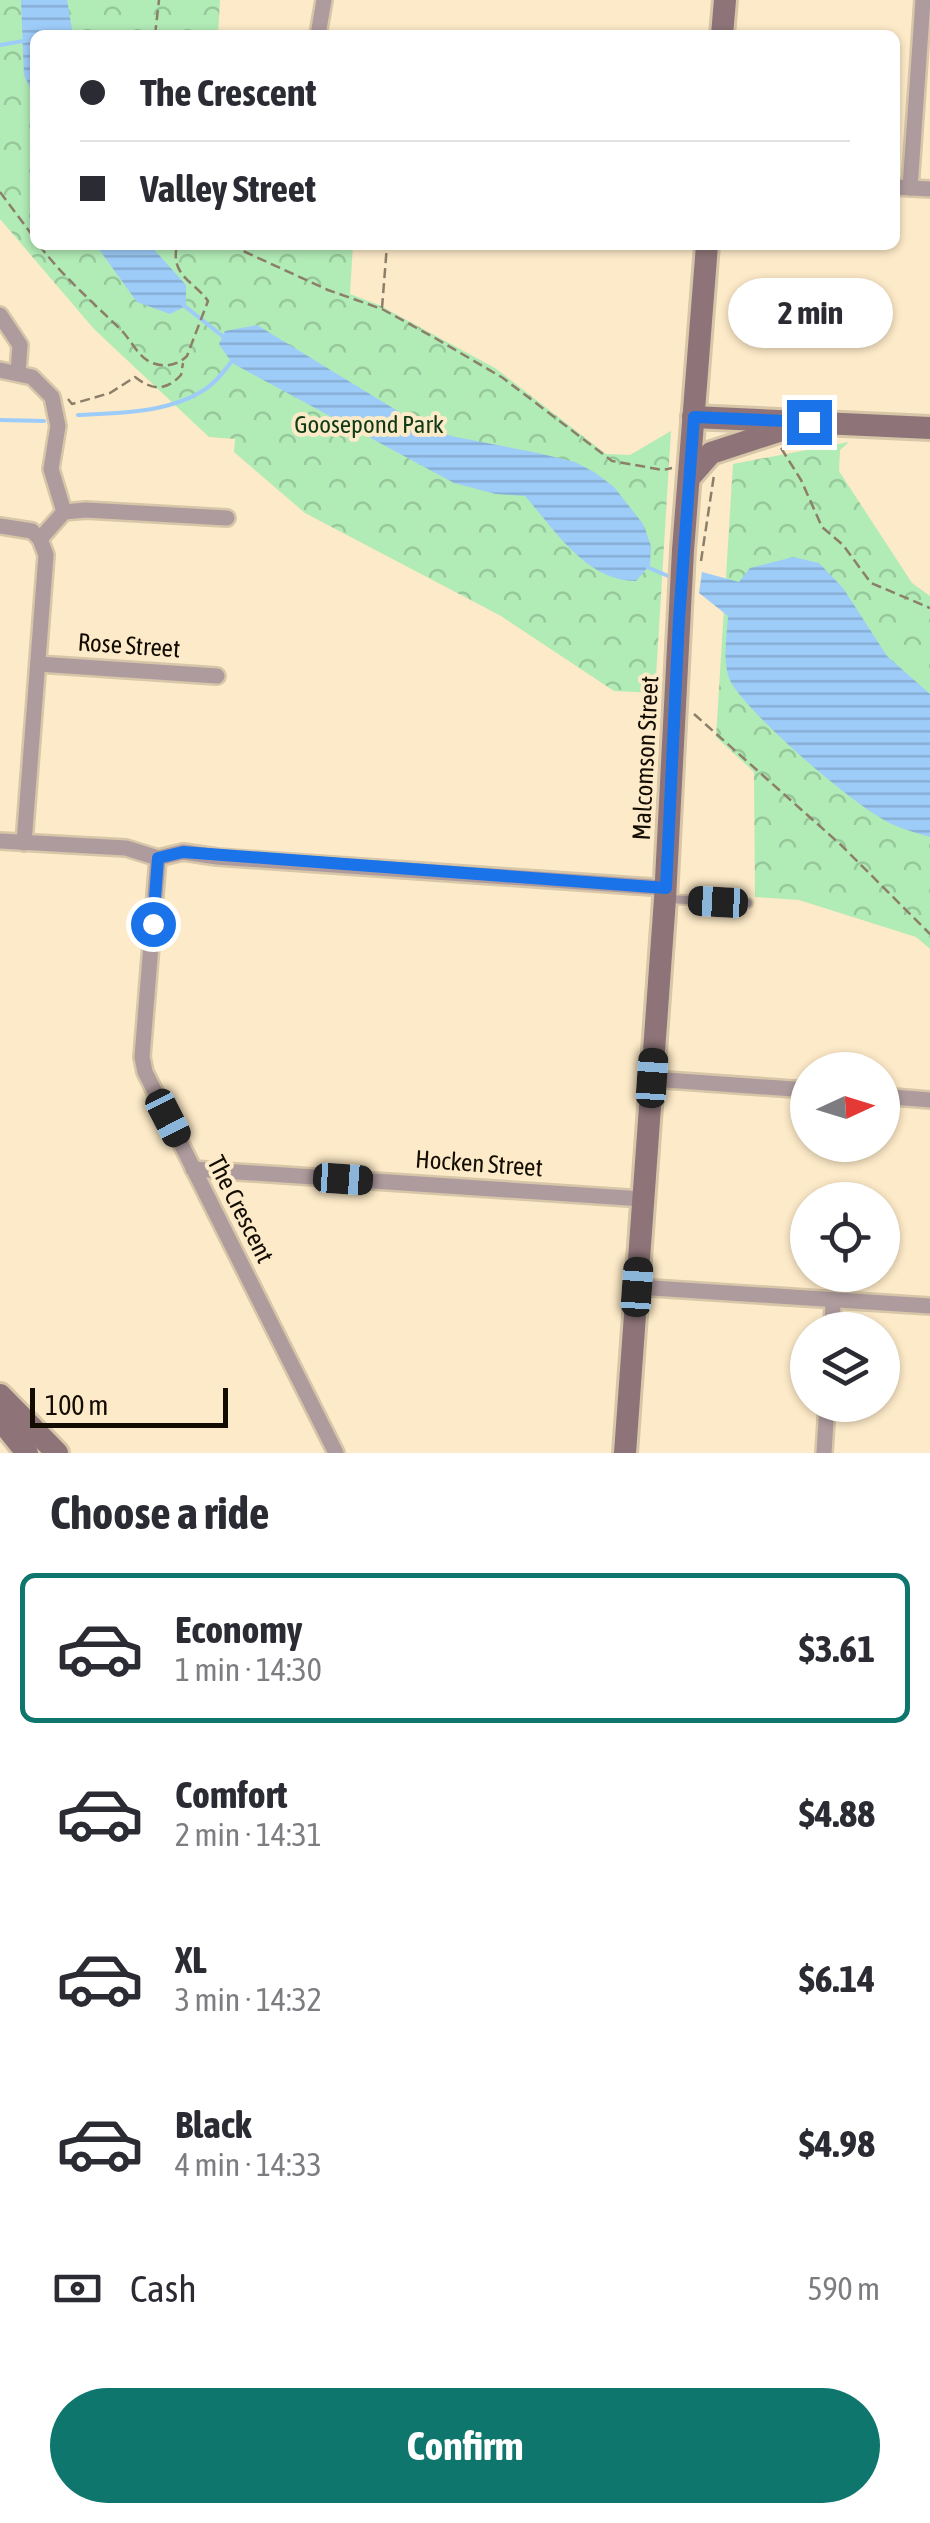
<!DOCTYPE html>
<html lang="en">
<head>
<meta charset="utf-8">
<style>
	:root { --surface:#fff; --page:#f7f7f7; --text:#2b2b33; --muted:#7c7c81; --line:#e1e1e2; --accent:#0f766e }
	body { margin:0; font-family:"Asap Condensed",sans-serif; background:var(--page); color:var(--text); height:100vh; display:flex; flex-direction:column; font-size:38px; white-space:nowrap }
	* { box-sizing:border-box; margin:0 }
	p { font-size:32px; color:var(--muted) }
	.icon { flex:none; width:55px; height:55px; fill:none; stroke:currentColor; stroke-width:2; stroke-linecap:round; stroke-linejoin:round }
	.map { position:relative; height:1453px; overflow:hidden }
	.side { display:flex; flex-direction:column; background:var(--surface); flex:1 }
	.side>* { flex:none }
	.guide { position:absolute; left:30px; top:30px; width:870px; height:220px; border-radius:15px; box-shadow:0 2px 8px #0004; display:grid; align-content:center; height:220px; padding:0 50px; background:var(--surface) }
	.needle { width:65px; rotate:86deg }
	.tools { position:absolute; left:790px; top:1052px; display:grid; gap:20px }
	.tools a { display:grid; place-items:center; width:110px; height:110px; border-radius:50%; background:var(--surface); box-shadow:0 2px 8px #0004; font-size:50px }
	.scale { position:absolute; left:30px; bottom:25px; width:198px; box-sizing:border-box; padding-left:10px; border:5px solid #120c03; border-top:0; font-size:28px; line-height:35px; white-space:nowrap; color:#120c03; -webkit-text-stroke:8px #fdeac8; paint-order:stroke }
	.end { position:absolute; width:45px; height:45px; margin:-22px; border:12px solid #1a73e8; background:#fff; box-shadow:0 0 0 5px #fff }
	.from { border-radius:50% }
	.bubble { position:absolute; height:70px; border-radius:35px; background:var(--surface); box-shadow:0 2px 8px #0004; font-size:32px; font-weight:700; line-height:70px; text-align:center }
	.car { position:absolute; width:30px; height:60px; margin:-30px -15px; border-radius:12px; box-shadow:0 0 8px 2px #0007; background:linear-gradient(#222 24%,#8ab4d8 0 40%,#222 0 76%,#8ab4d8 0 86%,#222 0) }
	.guide b { display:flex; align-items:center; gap:35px; height:95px; font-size:38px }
	.guide b+b { border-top:2px solid var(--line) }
	.guide i { width:25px; height:25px; background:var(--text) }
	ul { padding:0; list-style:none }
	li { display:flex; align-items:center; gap:30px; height:150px; margin:0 20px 15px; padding:0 30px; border:5px solid transparent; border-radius:15px }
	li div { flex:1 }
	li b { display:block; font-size:38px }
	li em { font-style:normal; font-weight:700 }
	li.selected { border-color:var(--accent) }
	li>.icon { width:90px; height:90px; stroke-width:1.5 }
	h2 { padding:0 50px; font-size:45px; line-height:120px }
	.pay { display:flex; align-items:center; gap:25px; height:110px; padding:0 50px; font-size:38px }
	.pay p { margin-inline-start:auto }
	.button { display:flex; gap:20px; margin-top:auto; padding:20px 50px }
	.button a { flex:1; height:115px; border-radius:60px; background:var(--accent); color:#fff; font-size:40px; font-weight:700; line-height:115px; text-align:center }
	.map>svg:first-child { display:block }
</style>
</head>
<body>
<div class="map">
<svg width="930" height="1453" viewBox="0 0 930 1453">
	<defs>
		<pattern id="park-crowns" width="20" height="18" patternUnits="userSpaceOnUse" patternTransform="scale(2.5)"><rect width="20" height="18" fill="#b1ebb6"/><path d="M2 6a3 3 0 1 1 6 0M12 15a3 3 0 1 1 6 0" fill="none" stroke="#97c89b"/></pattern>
		<pattern id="water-rules" width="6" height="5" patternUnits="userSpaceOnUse" patternTransform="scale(2.5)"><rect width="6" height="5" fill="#9eccf9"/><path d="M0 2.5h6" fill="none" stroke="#87aed4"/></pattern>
	</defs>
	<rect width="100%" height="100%" fill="#fdeac8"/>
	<!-- park -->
	<g fill="url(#park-crowns)">
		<path d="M0,0H220L218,35H35V245H353L350,294L379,305L495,368L606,454L630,455L671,431L655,693L614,691L501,616L305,513L234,452L235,439L209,437L94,329L0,219Z"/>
		<path d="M849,442L840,450L839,471L912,583L930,596V949L916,937L799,900L755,897L754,772L716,737L733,464Z"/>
	</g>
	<!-- water -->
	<g fill="url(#water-rules)">
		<path d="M21,0H67L73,35H35V98L24,75Z"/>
		<path d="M96,245H150L186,285V306L170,314L137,302Z"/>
		<path d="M257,325L409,418L451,436L538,453L575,462L594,472L614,487L643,524L651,546L650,565L636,581C586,581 555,530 525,496L496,494L454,483L232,363L219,344L225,331Z"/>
		<path d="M793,557L819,563L843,588L887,656L930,694V837C918,833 905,830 894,825C858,810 752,717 732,684C721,665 727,637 728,616L699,593L702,572L739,582L750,568Z"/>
	</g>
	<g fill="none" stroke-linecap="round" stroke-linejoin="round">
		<!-- stream -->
		<g stroke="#9eccf9" stroke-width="4">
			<path d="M0,45L35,39"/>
			<path d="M182,304L225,338"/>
			<path d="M78,415C119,413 168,413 204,390C216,383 224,371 232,361"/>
			<path d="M0,420L44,421"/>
			<path d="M647,567L675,579"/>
		</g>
		<defs>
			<path id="lane" d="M668,899L748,903"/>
			<g id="street">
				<path d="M318,35L324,0"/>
				<path d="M895,187L930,189"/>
				<path d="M910,188L923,0"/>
				<path d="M0,315L20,345L18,372"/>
				<path d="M0,370L32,377L52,397L58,426L51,469L64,512"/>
				<path d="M0,526L32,531L40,539L64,512L86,510L227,518"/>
				<path d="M38,664L217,676"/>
				<path d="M0,841L126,848L158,858L183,852L217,857L666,888"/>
				<path d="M24,843L46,555L40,539"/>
				<path d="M158,858L142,1057L145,1072L336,1453"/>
				<path d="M652,1079L808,1090"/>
				<path d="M882,1096L930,1100"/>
				<path d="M193,1169L643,1199"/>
				<path d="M637,1287L930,1306"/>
				<path d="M832,1330L833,1300"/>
				<path d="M824,1453L827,1405"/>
			</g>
			<g id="secondary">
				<path d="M722,35L725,0"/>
				<path d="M693,417L930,428"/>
				<path d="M689,478L711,453L791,427"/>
				<path d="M0,1395L57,1453"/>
				<path d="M0,1419L27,1453"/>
				<path d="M625,1453L665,899L683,550L707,245"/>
			</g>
		</defs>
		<!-- lane casing -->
		<use href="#lane" stroke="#d7c6a8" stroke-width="12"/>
		<!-- street casing -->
		<use href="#street" stroke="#d7c6a8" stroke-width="20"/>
		<!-- secondary casing -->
		<use href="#secondary" stroke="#d7c6a8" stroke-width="28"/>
		<!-- path -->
		<g stroke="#8c7f69" stroke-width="2.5" stroke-dasharray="10 5" stroke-linecap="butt">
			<path d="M155,35L159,0"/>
			<path d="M0,192L35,239"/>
			<path d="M39,245C64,278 94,303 123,332C132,342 138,356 150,362C163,368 177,366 187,356L208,301C194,281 170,276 177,245"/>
			<path d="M230,245L328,290L382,309L435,338L503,378L612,461L663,470L672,468"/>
			<path d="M382,308L387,245"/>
			<path d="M68,399L72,404L110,393L135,377C152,390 165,392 181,375L183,363"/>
			<path d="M781,448L801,480L822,527L843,545L871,583L930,608"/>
			<path d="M701,561L714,475"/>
			<path d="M694,714L841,845L930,934"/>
		</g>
		<!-- lane -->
		<use href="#lane" stroke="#ae9b9e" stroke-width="8"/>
		<!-- street -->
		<use href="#street" stroke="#ae9b9e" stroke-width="15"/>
		<!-- secondary -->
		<use href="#secondary" stroke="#8e7479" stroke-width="22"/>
	</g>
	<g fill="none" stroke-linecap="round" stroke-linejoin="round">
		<!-- route -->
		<path stroke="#1a73e8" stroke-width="12" d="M153,924L158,858L183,852L666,888L679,619L694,417L809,422"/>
	</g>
	<g text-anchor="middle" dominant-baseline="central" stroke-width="8" stroke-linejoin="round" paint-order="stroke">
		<!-- park labels -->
		<g font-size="25" fill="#0f3b17" stroke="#fdeac8">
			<text x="369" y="424">Goosepond Park</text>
		</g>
		<!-- street labels -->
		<g font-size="25" fill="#120c03" stroke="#fdeac8">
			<text transform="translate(129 645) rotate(4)">Rose Street</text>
			<text transform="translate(645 758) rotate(-87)">Malcomson Street</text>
			<text transform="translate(479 1163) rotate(4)">Hocken Street</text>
			<text transform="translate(241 1209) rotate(63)">The Crescent</text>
		</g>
	</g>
</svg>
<div class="tools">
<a><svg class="needle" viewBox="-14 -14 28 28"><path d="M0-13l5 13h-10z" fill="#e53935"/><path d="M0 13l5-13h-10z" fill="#7c7c81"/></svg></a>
<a><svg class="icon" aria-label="locate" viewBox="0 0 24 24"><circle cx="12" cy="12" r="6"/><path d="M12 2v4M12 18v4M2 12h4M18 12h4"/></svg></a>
<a><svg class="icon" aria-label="layers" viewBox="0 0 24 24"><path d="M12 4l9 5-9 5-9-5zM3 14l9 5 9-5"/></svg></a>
</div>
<div class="scale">100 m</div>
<i class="end from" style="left:153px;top:924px"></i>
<i class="end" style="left:809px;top:422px"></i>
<div class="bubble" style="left:728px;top:278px;width:165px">2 min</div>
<i class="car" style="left:718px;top:902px;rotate:273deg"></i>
<i class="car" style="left:652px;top:1078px;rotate:4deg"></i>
<i class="car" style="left:168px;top:1118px;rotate:153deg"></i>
<i class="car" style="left:343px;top:1179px;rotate:94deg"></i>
<i class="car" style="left:637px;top:1287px;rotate:4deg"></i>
<div class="guide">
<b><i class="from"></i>The Crescent</b>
<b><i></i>Valley Street</b>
</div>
</div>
<section class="side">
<h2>Choose a ride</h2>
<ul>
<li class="selected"><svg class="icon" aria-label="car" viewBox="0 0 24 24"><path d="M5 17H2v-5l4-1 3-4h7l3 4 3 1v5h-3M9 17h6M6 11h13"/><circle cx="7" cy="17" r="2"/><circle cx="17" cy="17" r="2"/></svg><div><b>Economy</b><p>1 min · 14:30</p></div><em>$3.61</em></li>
<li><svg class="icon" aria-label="car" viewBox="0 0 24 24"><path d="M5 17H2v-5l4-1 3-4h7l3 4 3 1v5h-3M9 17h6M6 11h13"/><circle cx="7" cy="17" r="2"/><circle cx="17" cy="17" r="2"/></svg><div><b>Comfort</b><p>2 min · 14:31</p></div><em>$4.88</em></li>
<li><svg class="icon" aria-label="car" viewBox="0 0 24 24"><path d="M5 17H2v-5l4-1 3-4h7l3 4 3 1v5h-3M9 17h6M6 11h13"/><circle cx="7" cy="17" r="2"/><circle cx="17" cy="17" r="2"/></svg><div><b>XL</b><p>3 min · 14:32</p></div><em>$6.14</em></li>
<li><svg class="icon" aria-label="car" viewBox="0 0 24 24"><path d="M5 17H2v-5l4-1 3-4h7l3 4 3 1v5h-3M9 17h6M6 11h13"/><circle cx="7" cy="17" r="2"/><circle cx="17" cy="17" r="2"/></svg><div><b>Black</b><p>4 min · 14:33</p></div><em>$4.98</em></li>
</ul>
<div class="pay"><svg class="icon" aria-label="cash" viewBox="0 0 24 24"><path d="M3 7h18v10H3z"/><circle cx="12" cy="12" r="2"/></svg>Cash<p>590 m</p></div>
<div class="button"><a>Confirm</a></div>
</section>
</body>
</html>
